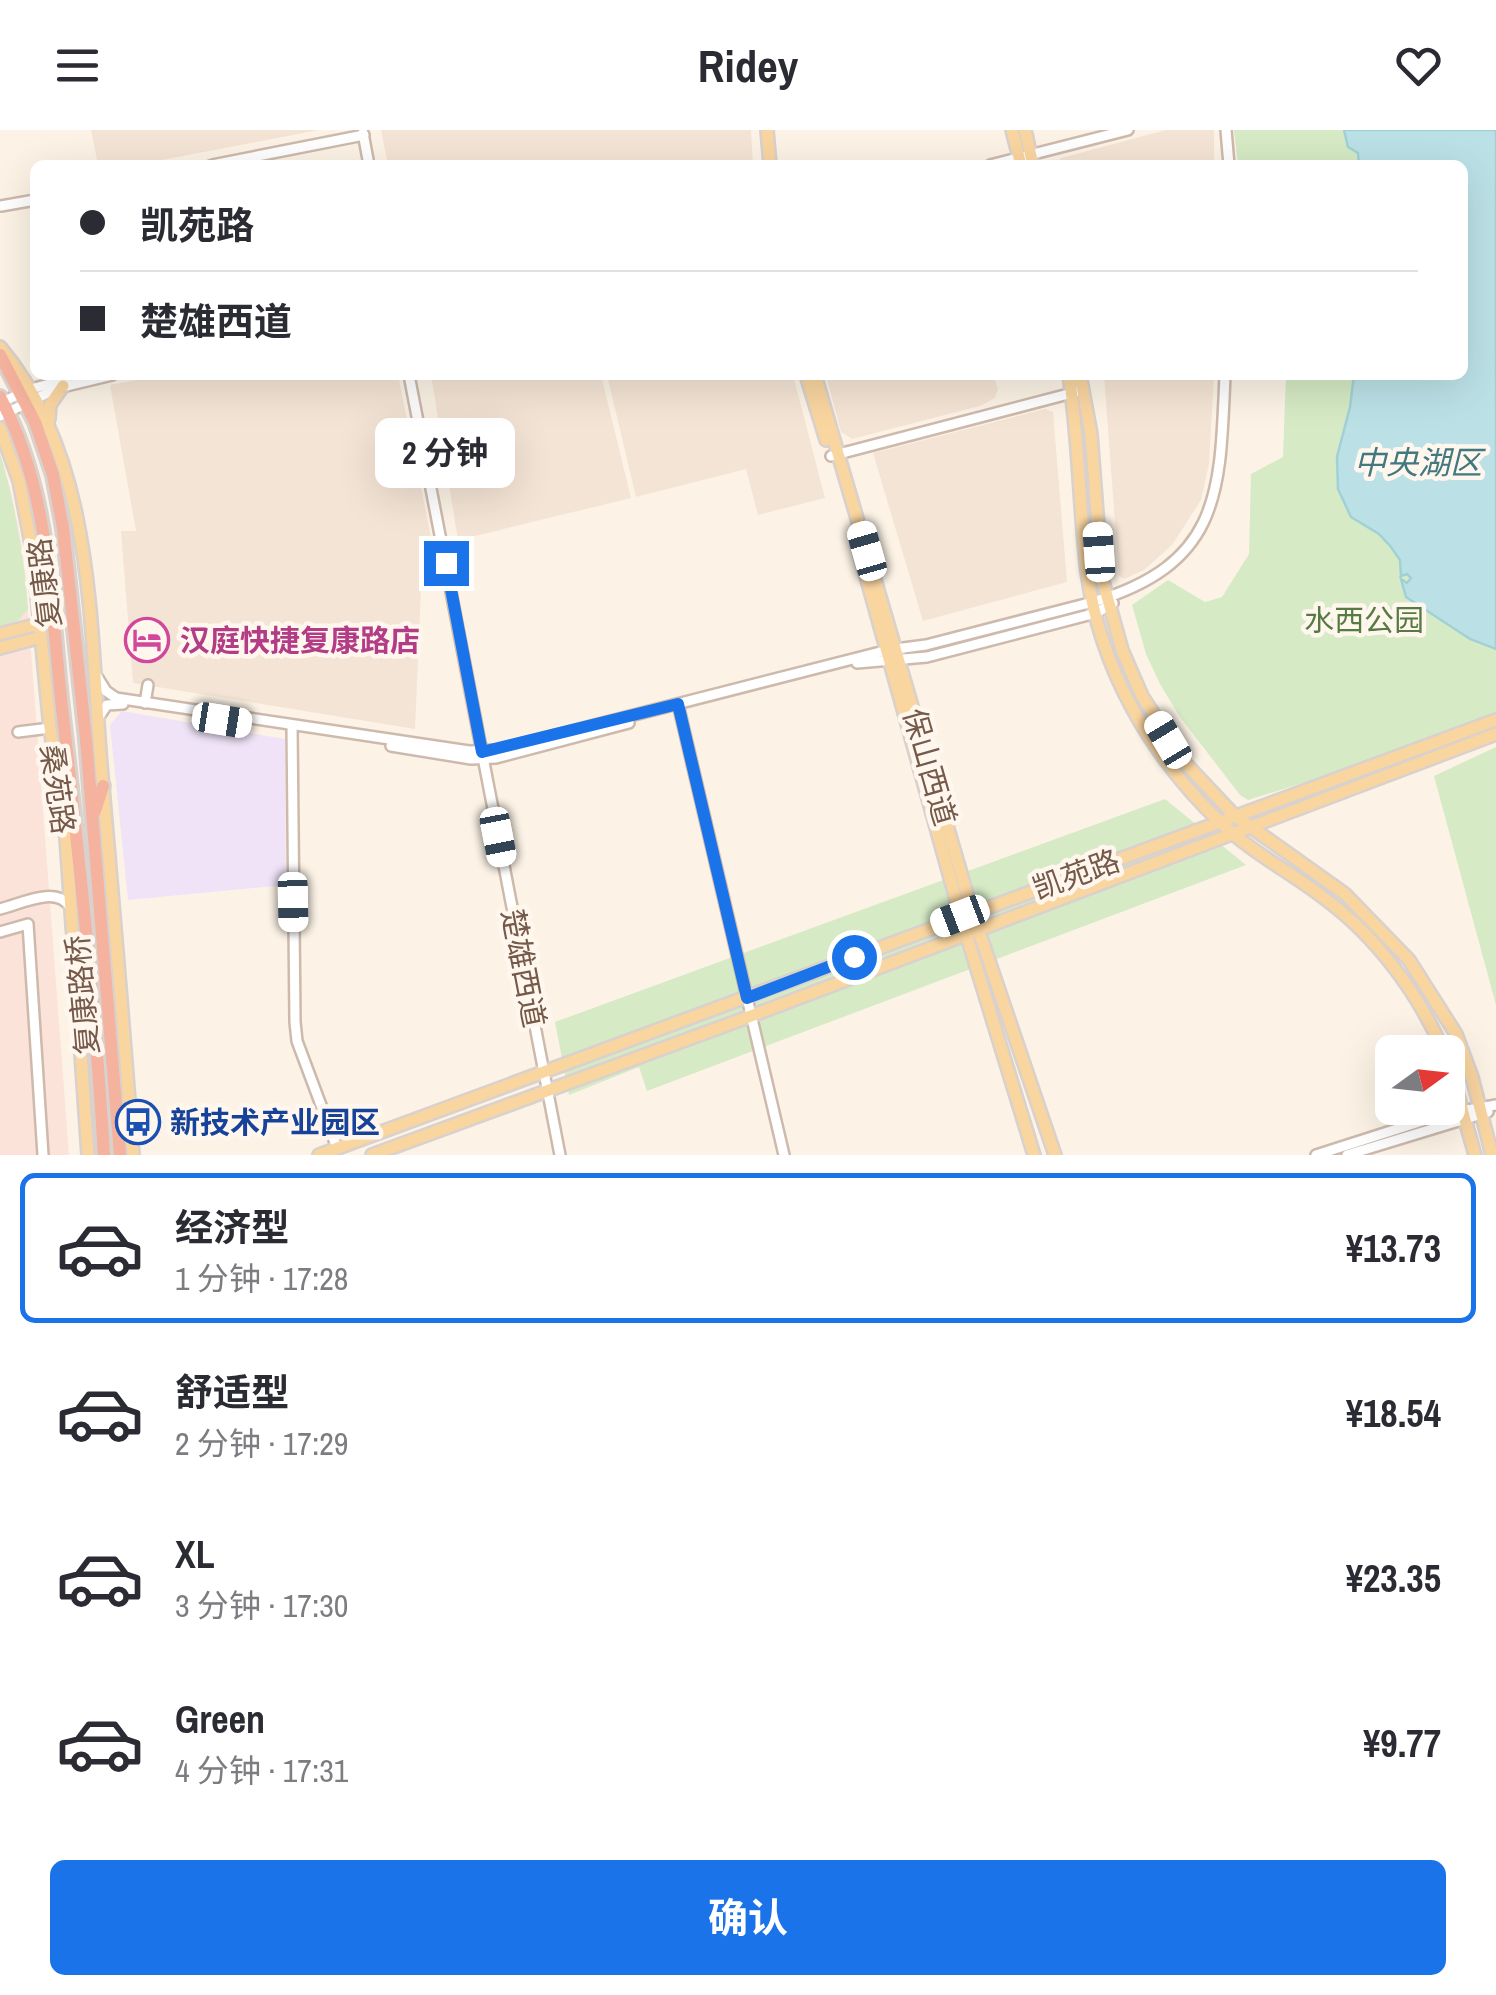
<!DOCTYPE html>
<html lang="zh">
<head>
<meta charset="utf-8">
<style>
	:root { --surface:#fff; --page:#f7f7f7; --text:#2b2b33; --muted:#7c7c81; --line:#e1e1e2; --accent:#1a73e8 }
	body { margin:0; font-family:"Archivo Narrow","Noto Sans SC",sans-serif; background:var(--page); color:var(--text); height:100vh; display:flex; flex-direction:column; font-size:38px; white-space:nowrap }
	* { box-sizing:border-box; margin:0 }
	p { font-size:32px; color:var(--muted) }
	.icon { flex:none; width:55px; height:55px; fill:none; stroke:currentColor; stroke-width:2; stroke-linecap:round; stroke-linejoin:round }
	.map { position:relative; height:1025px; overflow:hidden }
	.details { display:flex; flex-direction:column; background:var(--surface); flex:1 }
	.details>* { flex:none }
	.banner { position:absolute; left:30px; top:30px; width:1438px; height:220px; border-radius:15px; box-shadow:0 10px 40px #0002; display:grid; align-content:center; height:220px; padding:0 50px; background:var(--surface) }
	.needle { width:65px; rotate:75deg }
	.tools { position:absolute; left:1375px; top:905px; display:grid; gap:20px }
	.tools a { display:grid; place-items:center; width:90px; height:90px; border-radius:15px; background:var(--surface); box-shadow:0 10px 40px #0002; font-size:50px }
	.end { position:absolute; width:45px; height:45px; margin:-22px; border:12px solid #1a73e8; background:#fff; box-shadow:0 0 0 5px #fff }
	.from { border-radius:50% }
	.bubble { position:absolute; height:70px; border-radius:15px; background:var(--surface); box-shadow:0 10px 40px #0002; font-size:32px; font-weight:700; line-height:70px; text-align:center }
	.car { position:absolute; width:30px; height:60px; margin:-30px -15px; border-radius:12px; box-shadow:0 0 8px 2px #0007; background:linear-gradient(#fff 24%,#345 0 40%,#fff 0 76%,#345 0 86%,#fff 0) }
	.banner b { display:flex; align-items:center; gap:35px; height:95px; font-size:38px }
	.banner b+b { border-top:2px solid var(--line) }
	.banner i { width:25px; height:25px; background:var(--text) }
	ul { padding:18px 0 0; list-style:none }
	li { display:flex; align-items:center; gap:30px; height:150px; margin:0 20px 15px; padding:0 30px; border:5px solid transparent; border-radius:15px }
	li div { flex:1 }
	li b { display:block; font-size:38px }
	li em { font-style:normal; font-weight:700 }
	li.on { border-color:var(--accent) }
	li>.icon { width:90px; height:90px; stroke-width:1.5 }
	.primary-button { display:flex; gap:20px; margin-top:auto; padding:20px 50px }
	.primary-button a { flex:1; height:115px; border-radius:15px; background:var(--accent); color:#fff; font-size:40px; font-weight:700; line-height:115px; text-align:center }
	header { display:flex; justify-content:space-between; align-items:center; height:130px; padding:0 50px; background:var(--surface); font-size:45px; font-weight:700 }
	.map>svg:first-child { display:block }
</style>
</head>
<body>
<header><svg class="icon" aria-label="menu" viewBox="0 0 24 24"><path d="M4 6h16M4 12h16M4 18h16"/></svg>Ridey<svg class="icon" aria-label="heart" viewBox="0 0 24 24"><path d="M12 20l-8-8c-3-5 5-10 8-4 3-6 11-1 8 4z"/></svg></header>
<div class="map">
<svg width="1496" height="1025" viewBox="0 0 1496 1025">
	<rect width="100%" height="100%" fill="#fcf3e6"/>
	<!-- residential -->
	<g fill="#f4e4d5">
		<path d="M91,0H319L136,35H98Z"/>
		<path d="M381,0H751L753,35H388Z"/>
		<path d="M1166,0H1214V35H1055L1061,28Z"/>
		<path d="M164,245H398L432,412H423L415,599L133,553L121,401H136L110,255Z"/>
		<path d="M431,245H601L631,368L458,410Z"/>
		<path d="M607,245H793L825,368L758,385L746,339L636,367Z"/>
		<path d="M826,245H993L998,259L995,268L980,276L852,309L841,302Z"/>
		<path d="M1104,245H1214L1209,334L1201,370L1172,415L1144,440L1124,449L1119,446Z"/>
		<path d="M1045,279L1053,282L1067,452L923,491L873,323Z"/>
	</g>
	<!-- commercial -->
	<path fill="#fce3da" d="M0,323L11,361L24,427L69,1025H0Z"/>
	<!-- education -->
	<path fill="#f0e3f8" d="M122,581L285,609L286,755L128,770L110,595Z"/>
	<!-- green -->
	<g fill="#d5eac5">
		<path d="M1234,0H1496V585L1344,640L1248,670L1240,665L1180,587L1160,554L1146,524L1132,475L1168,450L1205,472L1222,467L1249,424L1251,344L1283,327L1286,245H1462V35H1238Z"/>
		<path d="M0,323C15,375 24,426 28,479L18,491L0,496Z"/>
		<path d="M1496,617V875L1434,646Z"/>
		<path d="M1165,669L1246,735L647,961L639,937L569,965L555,892Z"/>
	</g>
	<!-- water -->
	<path fill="#bbe1e6" stroke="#a1d1d7" stroke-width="2.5" d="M1344,0H1496V519L1470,509L1406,467L1401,449L1407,453L1411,448L1407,444L1401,446L1400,430L1391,417L1379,404L1351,387L1338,359L1337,327L1350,277L1354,245H1462V35H1359L1358,23L1348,17Z"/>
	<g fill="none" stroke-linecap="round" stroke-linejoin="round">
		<defs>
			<g id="minor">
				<path d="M1226,0L1229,35"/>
				<path d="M363,3L369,35"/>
				<path d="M212,35L364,5"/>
				<path d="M990,35L1128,0"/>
				<path d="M1,76L35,70"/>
				<path d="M409,245L560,1025"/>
				<path d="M0,273L31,259L67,249"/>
				<path d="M0,286L58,258L112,245"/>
				<path d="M831,326L1076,262"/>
				<path d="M857,533L927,527L1096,483L1113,473"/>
				<path d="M96,545L106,561L116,568L469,621L497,620L888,520L926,515L1093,472C1222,433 1220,362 1225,245"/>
				<path d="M145,573L148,555"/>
				<path d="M678,574L784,1025"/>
				<path d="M98,588L107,575L123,574"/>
				<path d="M292,596L295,892L297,911L337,1018"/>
				<path d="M18,602L50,598"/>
				<path d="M391,616L471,629L496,628L629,593"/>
				<path d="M0,779C21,774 56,755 70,777"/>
				<path d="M0,802L28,794L43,1025"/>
				<path d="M1316,1025L1444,984L1496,975"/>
				<path d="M1347,1025L1488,982"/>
			</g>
			<g id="major">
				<path d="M767,0L770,35"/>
				<path d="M1012,0L1021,35"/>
				<path d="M1025,0L1033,35"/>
				<path d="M0,217C98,333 89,503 102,646C113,772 124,899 133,1025"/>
				<path d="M806,245L826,310"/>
				<path d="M815,245L972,781L1055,1025"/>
				<path d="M1069,245C1079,310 1079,376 1087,442C1100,538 1150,625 1220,692C1251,722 1290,742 1324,768C1377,807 1418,863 1444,922"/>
				<path d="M1080,245L1091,304L1102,448L1122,520L1142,566L1186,634L1234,685L1345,764L1409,830L1456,904L1472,947L1492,1025"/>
				<path d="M49,289L50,275L63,256"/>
				<path d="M0,298L19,351L33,424L50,598L65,694L88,1025"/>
				<path d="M857,414L961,787L1034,1025"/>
				<path d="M0,504L39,494"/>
				<path d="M0,518L41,507"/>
				<path d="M1448,930L1475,1025"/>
				<path d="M1444,984L1453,974L1455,961"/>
				<path d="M319,1025L1496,590"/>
				<path d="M372,1025L751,886L1496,604"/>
			</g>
			<g id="highway">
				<path d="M0,225L35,292L53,345L63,398L86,609L120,1025"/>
				<path d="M0,267C51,362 50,473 62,578C79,727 95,875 104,1025"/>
				<path d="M95,681L103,656"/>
			</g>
		</defs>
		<!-- minor casing -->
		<use href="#minor" stroke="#cebaad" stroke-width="14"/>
		<!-- major casing -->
		<use href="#major" stroke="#d8d1cd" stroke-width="16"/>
		<!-- highway casing -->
		<use href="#highway" stroke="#d8d1cd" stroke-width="18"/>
		<!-- minor -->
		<use href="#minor" stroke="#fff" stroke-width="9"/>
		<!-- major -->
		<use href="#major" stroke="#f9d5a0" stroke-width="11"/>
		<!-- highway -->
		<use href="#highway" stroke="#f5b29e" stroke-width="12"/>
	</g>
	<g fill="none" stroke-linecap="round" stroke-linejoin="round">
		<!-- route -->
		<path stroke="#1a73e8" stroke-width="12" d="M446,433L482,622L678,574L747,868L854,827"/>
	</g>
	<!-- icons -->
	<defs>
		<symbol id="hotel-ring" viewBox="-11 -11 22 22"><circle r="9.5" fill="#fff7ed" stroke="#d1479c" stroke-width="1.5"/><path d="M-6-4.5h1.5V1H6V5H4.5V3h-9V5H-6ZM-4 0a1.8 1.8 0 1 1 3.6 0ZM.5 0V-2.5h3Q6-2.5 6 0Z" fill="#d1479c"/></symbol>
		<symbol id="bus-ring" viewBox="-11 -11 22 22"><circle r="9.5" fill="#fff7ed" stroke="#1a4fb4" stroke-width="1.5"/><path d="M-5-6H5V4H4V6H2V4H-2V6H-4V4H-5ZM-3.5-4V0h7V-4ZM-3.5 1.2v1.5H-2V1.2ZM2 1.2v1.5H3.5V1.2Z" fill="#1a4fb4"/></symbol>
	</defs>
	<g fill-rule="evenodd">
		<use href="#hotel-ring" x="122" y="485" width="50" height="50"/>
		<use href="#bus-ring" x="113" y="967" width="50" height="50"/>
	</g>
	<g text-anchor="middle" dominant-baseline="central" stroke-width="9" stroke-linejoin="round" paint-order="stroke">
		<!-- street labels -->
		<g font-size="30" fill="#75594b" stroke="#fff7ed">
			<text transform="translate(44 453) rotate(-97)">复康路</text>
			<text transform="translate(930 637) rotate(74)">保山西道</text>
			<text transform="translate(58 659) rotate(82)">桑苑路</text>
			<text transform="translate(1076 744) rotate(-20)">凯苑路</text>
			<text transform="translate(524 838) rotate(79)">楚雄西道</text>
			<text transform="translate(82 865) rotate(-95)">复康路桥</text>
		</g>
		<!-- park labels -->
		<g font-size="30" fill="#557b43" stroke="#fff7ed">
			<text x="1364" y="490">水西公园</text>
		</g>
		<!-- hotel labels -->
		<g font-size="30" font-weight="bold" fill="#b23c85" stroke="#fff7ed" text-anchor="start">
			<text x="180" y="510">汉庭快捷复康路店</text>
		</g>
		<!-- transit labels -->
		<g font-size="30" font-weight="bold" fill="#164399" stroke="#fff7ed" text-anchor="start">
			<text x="170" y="992">新技术产业园区</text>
		</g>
		<!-- water labels -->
		<g font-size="32" font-style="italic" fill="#427981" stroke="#fff7ed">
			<text x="1418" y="332">中央湖区</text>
		</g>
	</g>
</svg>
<div class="tools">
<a><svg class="needle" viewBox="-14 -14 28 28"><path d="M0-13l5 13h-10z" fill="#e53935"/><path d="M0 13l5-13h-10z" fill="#7c7c81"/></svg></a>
</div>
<i class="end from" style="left:854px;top:827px"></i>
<i class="end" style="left:446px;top:433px"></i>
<div class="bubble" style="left:375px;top:288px;width:140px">2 分钟</div>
<i class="car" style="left:867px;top:421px;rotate:344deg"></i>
<i class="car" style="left:1099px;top:422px;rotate:356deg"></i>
<i class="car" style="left:222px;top:590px;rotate:99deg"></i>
<i class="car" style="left:1168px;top:610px;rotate:329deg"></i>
<i class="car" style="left:498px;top:707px;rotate:169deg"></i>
<i class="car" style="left:293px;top:772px;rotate:179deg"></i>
<i class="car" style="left:960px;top:786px;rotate:249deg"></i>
<div class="banner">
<b><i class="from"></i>凯苑路</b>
<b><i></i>楚雄西道</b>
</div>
</div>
<section class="details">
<ul>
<li class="on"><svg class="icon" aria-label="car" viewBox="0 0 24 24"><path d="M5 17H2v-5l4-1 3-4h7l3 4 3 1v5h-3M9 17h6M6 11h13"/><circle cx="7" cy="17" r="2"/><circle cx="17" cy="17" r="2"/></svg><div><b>经济型</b><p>1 分钟 · 17:28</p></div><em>¥13.73</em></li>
<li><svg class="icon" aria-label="car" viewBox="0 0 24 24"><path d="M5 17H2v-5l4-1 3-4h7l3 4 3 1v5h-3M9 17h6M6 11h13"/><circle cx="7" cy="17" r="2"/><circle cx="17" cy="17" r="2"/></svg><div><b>舒适型</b><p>2 分钟 · 17:29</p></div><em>¥18.54</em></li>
<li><svg class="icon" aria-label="car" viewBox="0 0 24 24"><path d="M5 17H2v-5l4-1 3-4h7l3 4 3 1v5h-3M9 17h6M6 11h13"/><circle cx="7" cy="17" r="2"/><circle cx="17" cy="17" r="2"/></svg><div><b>XL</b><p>3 分钟 · 17:30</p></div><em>¥23.35</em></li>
<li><svg class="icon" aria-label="car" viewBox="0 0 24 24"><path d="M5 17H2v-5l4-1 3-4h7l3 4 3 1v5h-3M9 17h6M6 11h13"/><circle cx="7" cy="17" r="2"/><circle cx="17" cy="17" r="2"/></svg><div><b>Green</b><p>4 分钟 · 17:31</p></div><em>¥9.77</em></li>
</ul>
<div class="primary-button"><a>确认</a></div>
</section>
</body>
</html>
